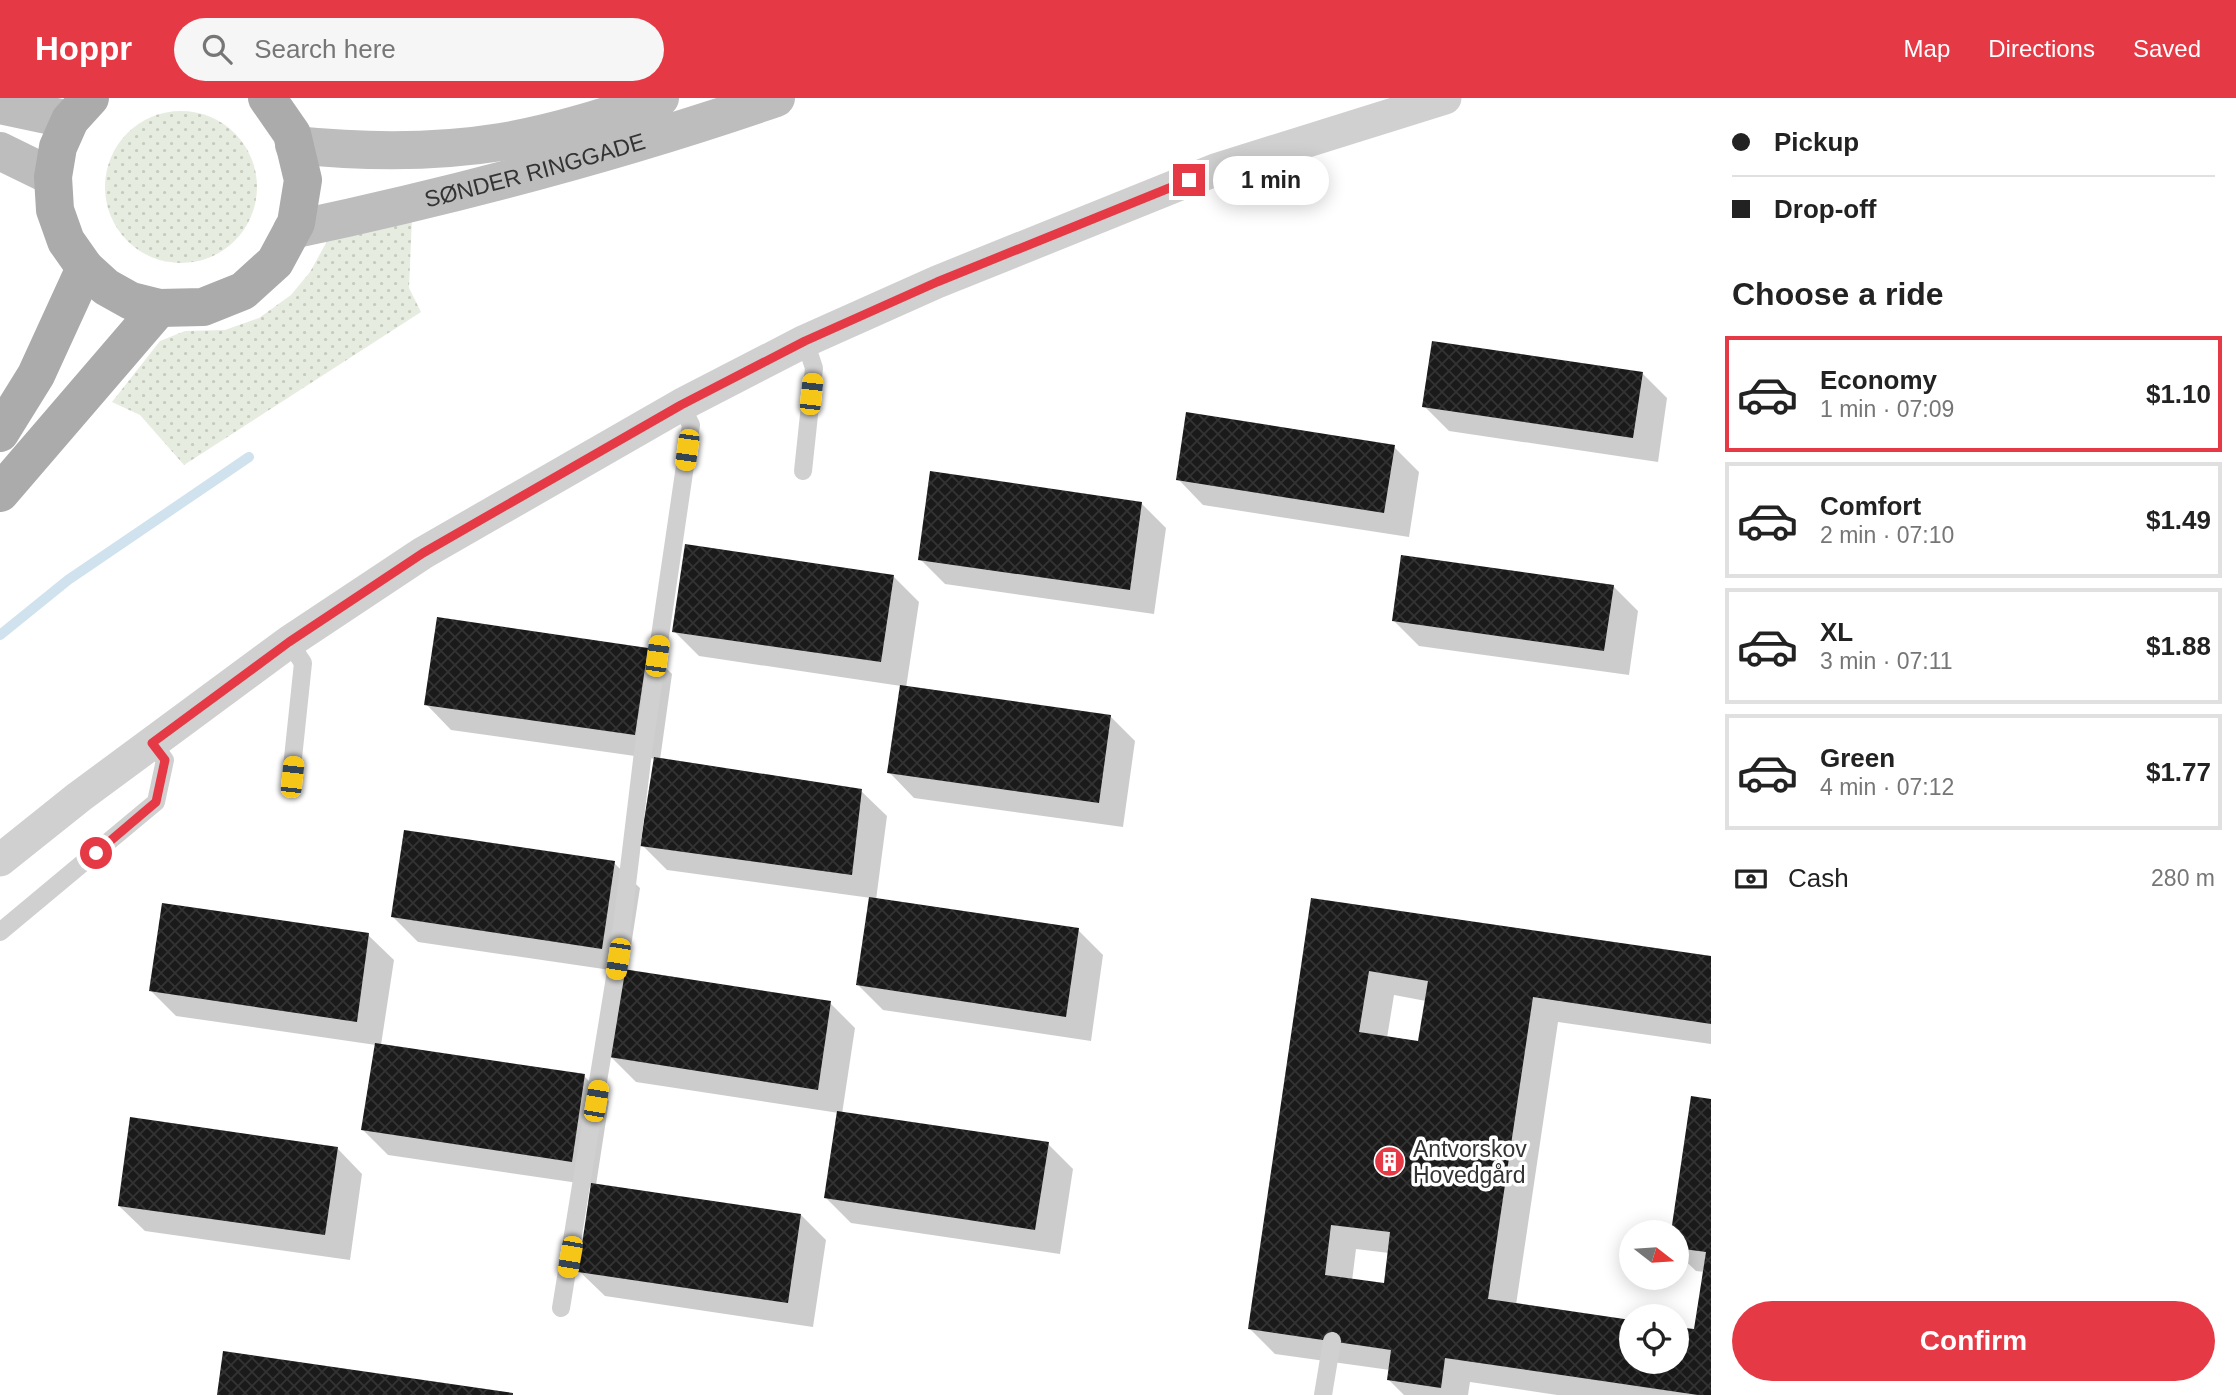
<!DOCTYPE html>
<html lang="en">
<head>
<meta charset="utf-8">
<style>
	:root { --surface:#fff; --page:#f6f6f6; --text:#222; --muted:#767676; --line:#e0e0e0; --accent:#e63946 }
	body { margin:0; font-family:Helvetica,sans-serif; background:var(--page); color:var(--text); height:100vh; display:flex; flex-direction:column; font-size:26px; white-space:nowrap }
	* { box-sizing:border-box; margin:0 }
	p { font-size:23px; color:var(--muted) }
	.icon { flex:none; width:38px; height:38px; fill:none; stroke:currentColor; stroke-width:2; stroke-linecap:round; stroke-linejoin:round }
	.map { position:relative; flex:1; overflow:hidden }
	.details { display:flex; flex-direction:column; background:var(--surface); width:525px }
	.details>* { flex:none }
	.hud { display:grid; align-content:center; height:154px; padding:0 21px; background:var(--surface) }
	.needle { width:46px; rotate:107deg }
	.buttons { position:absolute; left:1619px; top:1122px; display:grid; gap:14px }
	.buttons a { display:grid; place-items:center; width:70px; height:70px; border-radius:50%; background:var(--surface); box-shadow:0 4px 18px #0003; font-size:35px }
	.end { position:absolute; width:32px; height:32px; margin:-16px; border:9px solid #e63946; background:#fff; box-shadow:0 0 0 4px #fff }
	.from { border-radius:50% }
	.bubble { position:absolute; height:49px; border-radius:24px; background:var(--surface); box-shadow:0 4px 18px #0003; font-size:23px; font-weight:700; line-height:49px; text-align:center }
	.car { position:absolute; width:21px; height:42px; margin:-21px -10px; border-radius:9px; box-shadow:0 0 5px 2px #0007; background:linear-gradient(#f5c518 24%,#345 0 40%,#f5c518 0 76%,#345 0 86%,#f5c518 0) }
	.hud b { display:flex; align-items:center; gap:24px; height:66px; font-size:26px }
	.hud b+b { border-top:2px solid var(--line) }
	.hud i { width:18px; height:18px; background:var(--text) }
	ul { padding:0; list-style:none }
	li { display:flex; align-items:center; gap:21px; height:116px; margin:0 14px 10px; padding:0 7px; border:4px solid var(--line); border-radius:0px }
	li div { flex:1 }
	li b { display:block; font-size:26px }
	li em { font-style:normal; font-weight:700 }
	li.selected { border-color:var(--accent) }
	li>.icon { width:63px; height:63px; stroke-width:1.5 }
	h2 { padding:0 21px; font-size:32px; line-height:84px }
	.pay { display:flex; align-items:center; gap:18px; height:77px; padding:0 21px; font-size:26px }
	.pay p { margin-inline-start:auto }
	.cta { display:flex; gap:14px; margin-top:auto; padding:14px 21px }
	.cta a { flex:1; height:80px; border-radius:42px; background:var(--accent); color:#fff; font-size:28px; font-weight:700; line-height:80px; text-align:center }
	header { display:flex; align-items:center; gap:42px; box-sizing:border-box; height:98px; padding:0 35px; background:var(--accent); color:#fff }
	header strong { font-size:33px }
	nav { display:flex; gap:38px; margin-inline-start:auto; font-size:24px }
	.search { width:490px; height:63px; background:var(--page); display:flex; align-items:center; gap:18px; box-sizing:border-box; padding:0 24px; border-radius:38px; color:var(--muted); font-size:26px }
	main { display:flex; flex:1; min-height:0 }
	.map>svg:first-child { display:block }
</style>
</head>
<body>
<header>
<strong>Hoppr</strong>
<div class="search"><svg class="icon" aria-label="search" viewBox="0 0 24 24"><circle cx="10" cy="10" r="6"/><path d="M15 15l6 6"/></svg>Search here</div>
<nav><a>Map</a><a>Directions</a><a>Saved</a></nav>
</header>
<main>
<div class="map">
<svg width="1711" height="1297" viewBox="0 0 1711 1297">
	<defs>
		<pattern id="grass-dots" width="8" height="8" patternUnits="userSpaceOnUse" patternTransform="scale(1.75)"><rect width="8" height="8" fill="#e6ecdf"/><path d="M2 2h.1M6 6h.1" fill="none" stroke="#c6cbc0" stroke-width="1.8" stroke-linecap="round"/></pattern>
		<pattern id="building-cross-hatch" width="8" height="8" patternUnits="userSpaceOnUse" patternTransform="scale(1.75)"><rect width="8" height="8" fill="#1a1a1a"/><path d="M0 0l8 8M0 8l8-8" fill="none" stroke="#333"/></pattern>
	</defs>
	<rect width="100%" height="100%" fill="#fff"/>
	<!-- grass -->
	<g fill="url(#grass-dots)">
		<circle cx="181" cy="89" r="76"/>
		<path d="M412,119L409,190L421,214L184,367L140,317L112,304L160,243L185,233L225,232L259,220L291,197L310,174L330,138Z"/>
	</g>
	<!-- shadow -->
	<g fill="#0003" fill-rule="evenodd">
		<path d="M1642,275L1667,300L1658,364L1449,333L1424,308Z"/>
		<path d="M1394,349L1419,374L1409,439L1203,407L1178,381Z"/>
		<path d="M1141,405L1166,430L1154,516L945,486L920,461Z"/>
		<path d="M893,478L919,504L906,590L1110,618L1135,643L1123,729L914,700L889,674L901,588L699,558L674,533Z"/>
		<path d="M1613,488L1638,513L1629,577L1419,548L1394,523Z"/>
		<path d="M647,551L672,576L660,662L861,693L887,718L876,802L1078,832L1103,857L1091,943L883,912L858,887L871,800L667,772L642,747L656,661L451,632L426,606Z"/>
		<path d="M614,765L640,790L627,874L830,905L855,930L842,1016L1048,1046L1073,1071L1060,1156L851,1125L826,1100L839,1015L636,984L611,959L624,874L418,844L393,819Z"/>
		<path d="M1312,802L1711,860V946L1558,924L1516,1207L1631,1224V1264H1676L1696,1233L1705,1174L1696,1173L1676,1154V1134H1672L1692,1000L1711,1003V1297H1557L1470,1284L1468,1297H1404L1389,1282L1390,1272L1275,1256L1250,1231ZM1394,897L1426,903L1420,945L1387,940ZM1356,1151L1389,1155L1385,1187L1352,1183Z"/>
		<path d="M368,837L394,862L381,947L584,978L609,1003L596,1087L801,1117L826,1142L813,1229L605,1198L579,1173L592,1087L388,1057L363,1032L376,947L176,918L151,893Z"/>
		<path d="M337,1050L362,1076L350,1162L145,1133L119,1108Z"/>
	</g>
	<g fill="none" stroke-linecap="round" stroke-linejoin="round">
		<!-- stream -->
		<path stroke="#cfe2ee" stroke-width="10" d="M0,537L68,482L249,359"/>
	</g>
	<!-- building -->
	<g fill="url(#building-cross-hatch)" fill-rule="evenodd">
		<path d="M1432,243L1643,274L1633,340L1422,309Z"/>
		<path d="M1186,314L1395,347L1384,415L1176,382Z"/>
		<path d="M930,373L1142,404L1130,492L918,462Z"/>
		<path d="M685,446L894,477L881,564L672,534Z"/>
		<path d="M1401,457L1614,487L1604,553L1392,523Z"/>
		<path d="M437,519L648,550L635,637L424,607Z"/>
		<path d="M900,587L1111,617L1099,705L887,675Z"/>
		<path d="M654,659L862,691L852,777L640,748Z"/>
		<path d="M404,732L615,763L602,851L391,819Z"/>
		<path d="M869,799L1079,830L1066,919L856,887Z"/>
		<path d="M1311,800L1711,858V926L1533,899L1488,1201L1631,1222V1264H1676V1229L1694,1231L1706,1154L1676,1150V1134H1671L1691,998L1711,1001V1297H1698L1445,1260L1441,1290L1387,1282L1391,1252L1248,1231ZM1369,873L1428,883L1418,943L1359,934ZM1331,1127L1390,1134L1384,1185L1325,1177Z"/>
		<path d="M162,805L369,835L357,924L149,893Z"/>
		<path d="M623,871L831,903L818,992L609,959Z"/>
		<path d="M375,945L585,976L572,1064L361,1032Z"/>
		<path d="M837,1013L1049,1044L1035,1132L824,1100Z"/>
		<path d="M130,1019L338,1049L325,1137L118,1108Z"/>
		<path d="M591,1085L801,1116L788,1205L578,1174Z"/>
		<path d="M223,1253L513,1295V1297H217Z"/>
	</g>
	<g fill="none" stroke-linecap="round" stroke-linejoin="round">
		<!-- lane -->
		<g stroke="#d0d0d0" stroke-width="18">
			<path d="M803,373L814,270L805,243"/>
			<path d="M289,544L303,565L291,679"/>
			<path d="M0,834L156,704L165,662L152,645"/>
			<path d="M561,1210L618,861L643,654L691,327L681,307"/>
			<path d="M1323,1297L1332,1243"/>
		</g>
		<!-- street -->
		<path stroke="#d0d0d0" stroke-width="33" d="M0,762L79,699L289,544L423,455L681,307L805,243L937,184L1215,72L1445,0"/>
		<!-- secondary -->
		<g stroke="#bdbdbd" stroke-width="38">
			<path d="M0,7L70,22"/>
			<path d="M294,47C363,54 433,55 501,44C556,35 608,18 660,0"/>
			<path d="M0,53L53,79"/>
			<path id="s1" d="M292,132C456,97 617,55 776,0"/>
		</g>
		<!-- primary -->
		<g stroke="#ababab" stroke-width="38">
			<path d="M90,0L70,22L58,49L53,79L55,112L66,143L85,170L106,189L131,203L159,210L203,209L243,193L275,164L296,125L303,82L292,36L267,0"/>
			<path d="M0,335L36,277L85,170"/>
			<path d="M0,395L159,210"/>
		</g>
	</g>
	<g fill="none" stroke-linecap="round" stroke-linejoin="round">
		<!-- route -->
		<path stroke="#e63946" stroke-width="9" d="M96,755L156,704L165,662L152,645L289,544L423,455L681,307L805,243L937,184L1189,82"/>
	</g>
	<!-- icons -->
	<defs>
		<symbol id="building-disc" viewBox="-11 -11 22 22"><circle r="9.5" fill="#e63946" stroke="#fff"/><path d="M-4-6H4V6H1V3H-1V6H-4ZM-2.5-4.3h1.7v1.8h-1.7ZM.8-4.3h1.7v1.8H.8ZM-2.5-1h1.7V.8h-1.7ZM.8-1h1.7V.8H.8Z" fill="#fff"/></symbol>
	</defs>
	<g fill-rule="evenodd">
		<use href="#building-disc" x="1372" y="1046" width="35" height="35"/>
	</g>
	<g text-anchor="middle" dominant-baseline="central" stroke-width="7" stroke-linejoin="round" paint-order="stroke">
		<!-- street labels -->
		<g font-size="23" fill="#333" stroke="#fff">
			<text stroke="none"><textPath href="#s1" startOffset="250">SØNDER RINGGADE</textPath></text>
		</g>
		<!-- poi labels -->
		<g font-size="23" fill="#333" stroke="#fff" text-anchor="start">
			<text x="1413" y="1051">Antvorskov<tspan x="1413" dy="26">Hovedgård</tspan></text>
		</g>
	</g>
</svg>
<div class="buttons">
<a><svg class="needle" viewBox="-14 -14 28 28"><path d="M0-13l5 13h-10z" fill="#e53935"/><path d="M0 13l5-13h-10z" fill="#767676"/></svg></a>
<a><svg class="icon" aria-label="locate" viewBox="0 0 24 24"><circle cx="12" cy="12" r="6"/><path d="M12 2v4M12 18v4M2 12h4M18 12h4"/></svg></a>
</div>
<i class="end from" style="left:96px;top:755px"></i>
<i class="end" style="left:1189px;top:82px"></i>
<div class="bubble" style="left:1213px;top:58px;width:116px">1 min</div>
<i class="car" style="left:811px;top:296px;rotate:6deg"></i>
<i class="car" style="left:687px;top:352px;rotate:188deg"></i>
<i class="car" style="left:657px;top:558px;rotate:8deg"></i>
<i class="car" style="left:292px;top:679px;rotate:6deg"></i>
<i class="car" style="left:618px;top:861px;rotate:189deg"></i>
<i class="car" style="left:596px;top:1003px;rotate:10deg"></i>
<i class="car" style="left:570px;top:1159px;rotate:190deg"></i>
</div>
<section class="details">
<div class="hud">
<b><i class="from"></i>Pickup</b>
<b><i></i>Drop-off</b>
</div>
<h2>Choose a ride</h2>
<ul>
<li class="selected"><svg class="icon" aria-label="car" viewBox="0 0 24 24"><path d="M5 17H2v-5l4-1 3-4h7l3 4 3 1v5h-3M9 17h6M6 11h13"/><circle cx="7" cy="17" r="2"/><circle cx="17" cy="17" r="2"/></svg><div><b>Economy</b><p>1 min · 07:09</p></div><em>$1.10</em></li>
<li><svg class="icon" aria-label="car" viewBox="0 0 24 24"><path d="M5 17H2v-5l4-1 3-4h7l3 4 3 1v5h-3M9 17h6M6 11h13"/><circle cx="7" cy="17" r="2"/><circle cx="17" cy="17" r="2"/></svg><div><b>Comfort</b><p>2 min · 07:10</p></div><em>$1.49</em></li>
<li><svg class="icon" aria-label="car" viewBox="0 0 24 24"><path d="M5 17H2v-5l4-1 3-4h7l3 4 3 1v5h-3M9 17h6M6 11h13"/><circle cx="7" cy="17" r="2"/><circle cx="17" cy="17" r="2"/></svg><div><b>XL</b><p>3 min · 07:11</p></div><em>$1.88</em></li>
<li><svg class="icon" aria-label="car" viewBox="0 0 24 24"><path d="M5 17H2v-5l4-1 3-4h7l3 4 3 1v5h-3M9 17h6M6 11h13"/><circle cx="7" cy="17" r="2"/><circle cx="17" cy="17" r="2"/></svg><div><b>Green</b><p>4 min · 07:12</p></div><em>$1.77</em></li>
</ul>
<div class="pay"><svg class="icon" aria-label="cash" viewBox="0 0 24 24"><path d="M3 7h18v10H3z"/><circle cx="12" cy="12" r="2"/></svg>Cash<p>280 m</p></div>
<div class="cta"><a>Confirm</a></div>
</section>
</main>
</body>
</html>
